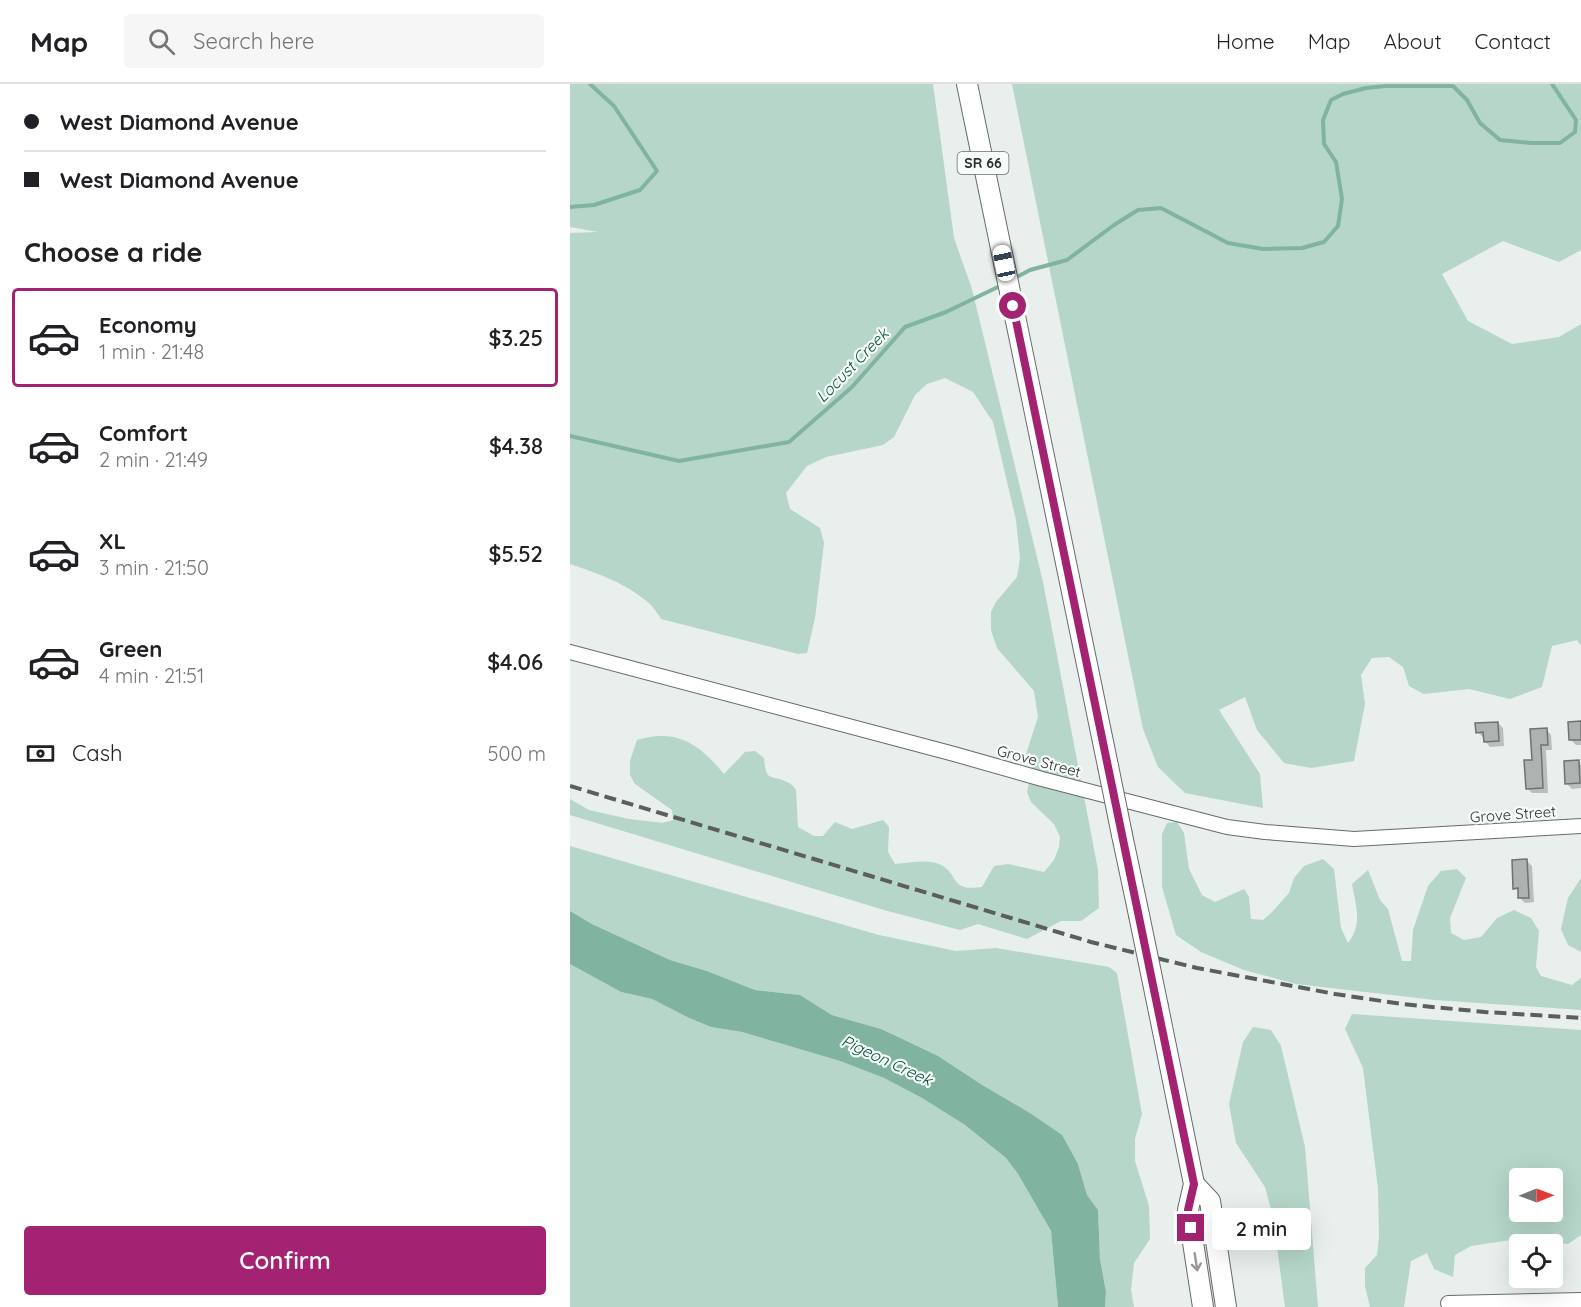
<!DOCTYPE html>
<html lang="en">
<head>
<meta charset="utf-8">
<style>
	:root { --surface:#fff; --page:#f6f6f6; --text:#202124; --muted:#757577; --line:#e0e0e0; --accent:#a32271 }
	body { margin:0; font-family:Quicksand,sans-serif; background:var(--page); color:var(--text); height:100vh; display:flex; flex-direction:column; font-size:22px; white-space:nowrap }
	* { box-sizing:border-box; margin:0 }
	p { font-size:20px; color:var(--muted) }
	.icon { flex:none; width:33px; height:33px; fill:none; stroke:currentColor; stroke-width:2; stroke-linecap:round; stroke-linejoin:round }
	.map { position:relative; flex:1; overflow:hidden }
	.side { display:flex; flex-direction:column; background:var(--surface); width:570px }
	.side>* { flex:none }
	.top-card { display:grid; align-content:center; height:132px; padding:0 24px; background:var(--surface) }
	.needle { width:39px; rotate:89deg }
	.controls { position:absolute; left:939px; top:1084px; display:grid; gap:12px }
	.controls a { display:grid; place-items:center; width:54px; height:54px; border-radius:6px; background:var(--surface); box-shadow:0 6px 24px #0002; font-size:30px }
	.end { position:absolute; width:27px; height:27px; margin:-14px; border:8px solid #a32271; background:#fff; box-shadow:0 0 0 3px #fff }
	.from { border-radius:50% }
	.bubble { position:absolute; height:42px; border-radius:6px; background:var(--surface); box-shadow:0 6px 24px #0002; font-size:20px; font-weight:600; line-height:42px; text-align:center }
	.car { position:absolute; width:18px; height:36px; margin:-18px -9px; border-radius:8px; box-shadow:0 0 4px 2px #0007; background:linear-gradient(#fff 24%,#345 0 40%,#fff 0 76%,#345 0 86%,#fff 0) }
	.top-card b { display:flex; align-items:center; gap:21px; height:57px; font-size:22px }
	.top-card b+b { border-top:2px solid var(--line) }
	.top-card i { width:15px; height:15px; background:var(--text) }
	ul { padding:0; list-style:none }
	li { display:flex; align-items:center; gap:18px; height:99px; margin:0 12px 9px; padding:0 12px; border:3px solid transparent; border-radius:6px }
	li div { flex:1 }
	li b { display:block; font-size:22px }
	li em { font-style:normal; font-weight:600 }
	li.on { border-color:var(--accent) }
	li>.icon { width:54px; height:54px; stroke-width:1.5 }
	h2 { padding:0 24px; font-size:27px; line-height:72px }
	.pay { display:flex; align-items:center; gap:15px; height:66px; padding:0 24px; font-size:22px }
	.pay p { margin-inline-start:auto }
	.primary-button { display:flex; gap:12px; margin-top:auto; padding:12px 24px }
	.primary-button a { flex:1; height:69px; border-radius:6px; background:var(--accent); color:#fff; font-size:24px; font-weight:600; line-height:69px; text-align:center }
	header { display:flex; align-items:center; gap:36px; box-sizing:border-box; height:84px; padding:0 30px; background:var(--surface); border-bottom:2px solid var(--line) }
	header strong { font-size:28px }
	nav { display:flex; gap:33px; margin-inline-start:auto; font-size:21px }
	.search { width:420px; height:54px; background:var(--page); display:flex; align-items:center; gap:15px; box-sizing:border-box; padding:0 21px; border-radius:6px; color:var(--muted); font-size:22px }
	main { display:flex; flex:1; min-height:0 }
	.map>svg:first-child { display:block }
</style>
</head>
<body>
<header>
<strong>Map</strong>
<div class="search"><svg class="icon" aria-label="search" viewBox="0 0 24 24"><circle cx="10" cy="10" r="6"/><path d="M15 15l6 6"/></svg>Search here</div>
<nav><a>Home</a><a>Map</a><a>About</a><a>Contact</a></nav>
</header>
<main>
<section class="side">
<div class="top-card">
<b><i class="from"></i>West Diamond Avenue</b>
<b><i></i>West Diamond Avenue</b>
</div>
<h2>Choose a ride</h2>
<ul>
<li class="on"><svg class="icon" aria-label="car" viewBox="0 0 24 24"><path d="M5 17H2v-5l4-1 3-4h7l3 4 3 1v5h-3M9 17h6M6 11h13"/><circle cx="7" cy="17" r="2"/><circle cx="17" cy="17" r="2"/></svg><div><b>Economy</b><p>1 min · 21:48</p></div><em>$3.25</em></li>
<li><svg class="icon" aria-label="car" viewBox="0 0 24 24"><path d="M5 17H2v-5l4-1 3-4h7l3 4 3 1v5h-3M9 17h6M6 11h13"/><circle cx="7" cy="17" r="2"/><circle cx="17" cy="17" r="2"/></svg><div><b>Comfort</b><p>2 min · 21:49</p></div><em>$4.38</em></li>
<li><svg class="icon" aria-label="car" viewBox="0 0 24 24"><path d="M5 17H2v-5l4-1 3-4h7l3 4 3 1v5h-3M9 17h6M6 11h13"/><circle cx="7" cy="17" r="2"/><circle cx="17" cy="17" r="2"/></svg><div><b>XL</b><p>3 min · 21:50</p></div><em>$5.52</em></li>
<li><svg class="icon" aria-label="car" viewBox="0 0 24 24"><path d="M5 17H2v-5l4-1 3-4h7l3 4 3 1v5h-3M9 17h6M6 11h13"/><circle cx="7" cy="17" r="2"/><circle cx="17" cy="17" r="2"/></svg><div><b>Green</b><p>4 min · 21:51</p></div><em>$4.06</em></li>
</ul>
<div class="pay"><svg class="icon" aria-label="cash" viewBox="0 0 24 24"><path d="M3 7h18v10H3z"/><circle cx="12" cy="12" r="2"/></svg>Cash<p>500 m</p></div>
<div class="primary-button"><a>Confirm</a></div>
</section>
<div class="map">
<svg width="1011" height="1223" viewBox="0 0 1011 1223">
	<rect width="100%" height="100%" fill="#e9efec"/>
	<!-- green -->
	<g fill="#b5d6c8" fill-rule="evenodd">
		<path d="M0,0H363L384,154L402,205L473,498L528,786L529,824L511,837H491L457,855L408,840L390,846L314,826L0,731V715L19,726L59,735L93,739L103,736L102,726L65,700L60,691V677L67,656C107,644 129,660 154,690L175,668L185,667L194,674C196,701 202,689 219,699C221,700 224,703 226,706L228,743L244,752H253L265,738L282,745L313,736L319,743L318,768L325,780C339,779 356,775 369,780C390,789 378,808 412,803L424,782L438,780L474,788L484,776L489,763L490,753L484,740L461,718L457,708L462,685L456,670L468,633L464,607L427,564L421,546V528L426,518L447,493L450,474L446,436L423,338L403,308L375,294L357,300L345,311L324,353L313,361L256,373L237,382L216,409L220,425L250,444L254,459L245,534L237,569L228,570L91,535C88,530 84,524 80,520C58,500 27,489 0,480V149L28,148L0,143Z"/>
		<path d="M442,0H1011V166L989,178L933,157L872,190L898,237L942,260L989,253L1011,240V562L1007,556L982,562L972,603L940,615L899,605L854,610L839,602L833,583L819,573L802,574L791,591L795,620L784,677L741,684L714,679L687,646L675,613L649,626L690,690L693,724L615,709L588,683L573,645Z"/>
		<path d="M607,738L614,749L619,785L632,811L645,818L674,805L679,813L681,835L693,836L702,828L719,809L724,794L734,782L753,775L764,785L771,844L778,859C793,840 786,822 782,800L798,786L810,816L818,825L832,877H841L843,846L858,802L871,787L887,785L896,794L880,834L881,849L894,856L911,853L927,834L944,826L961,834L969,847L966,883L971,892L1002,901L1011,894V926L865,916L726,900L674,886L631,868L606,851L592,803V750L597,739Z"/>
		<path d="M0,762L309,851L386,867L426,864L539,883L547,889L572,1030L565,1055V1077L579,1122L580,1155L564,1179L561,1206L564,1223H535L536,1208L530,1175L528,1126L517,1111L508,1080L491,1051L460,1029L311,945L262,931L230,911L185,906L137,887L100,876L22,840L0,827Z"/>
		<path d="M1011,794V868L998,861L991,845L998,814Z"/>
		<path d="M0,880L51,908L82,915L119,934L141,943L172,948L270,977L314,994L352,1014L395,1041L436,1074L448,1090L481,1147L488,1223H0Z"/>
		<path d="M782,930L1011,946V1151L998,1160L954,1154L901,1162L885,1171L883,1193L864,1185L857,1169L841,1177L834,1223H800L795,1202V1184L807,1171L809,1153L808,1105L793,984L775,945ZM950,1095H982V1128H950Z"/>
		<path d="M683,943L701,946L711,962L735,1063L748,1223H715L703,1133L695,1103L666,1059L659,1020L673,958Z"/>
	</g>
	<!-- water -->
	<path fill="#81b4a0" d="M0,827L22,840L100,876L137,887L185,906L230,911L262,931L311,945L368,972L412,1001L460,1029L492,1051L508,1080L517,1111L528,1126L530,1175L536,1208L535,1223H488L481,1147L448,1090L436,1074L395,1041L352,1014L314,994L270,977L172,948L141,943L119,934L82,915L51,908L0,880Z"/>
	<!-- shadow -->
	<g fill="#0003">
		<path d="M928,639L933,644L934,662L920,663L915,657V653H913L907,648Z"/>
		<path d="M1011,639V661H1006L1000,655Z"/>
		<path d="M976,645L981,651L982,666H976L978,709H962L957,704L964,677Z"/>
		<path d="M1008,678L1011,681V704L1002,705L996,699Z"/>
		<path d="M957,777L962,782L964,818L955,819L950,814V809L945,804Z"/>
	</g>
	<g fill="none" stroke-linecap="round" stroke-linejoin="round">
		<!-- stream -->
		<g stroke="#81b4a0" stroke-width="4">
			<path d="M0,123L24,121L70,106L87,87L44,22L20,0"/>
			<path d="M443,195L460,186L497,176L544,141L568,126L591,124L658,159L693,165L732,164L754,158L768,142L772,115L766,78L754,60L753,36L761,16L773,10L796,4L816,2H883L897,16L910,39L930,56L961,59H990L1005,48L1006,36L982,0"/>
			<path d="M0,352L109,377L219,358L282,303L335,243L376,228L432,201"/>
		</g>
	</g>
	<!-- building -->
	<g fill="#adb3b0" stroke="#6e7371" stroke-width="1.5">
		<path d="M1011,637V656H999L998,638Z"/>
		<path d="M928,638L929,657L914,658L913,648L906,649L905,639Z"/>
		<path d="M977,644L978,661H971L973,704L956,705L954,676H962L960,645Z"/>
		<path d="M1009,676L1010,699L995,700L994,677Z"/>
		<path d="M957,775L959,814H948V804L943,805L942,776Z"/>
	</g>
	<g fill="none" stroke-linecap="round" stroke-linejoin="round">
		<defs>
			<g id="street">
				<path d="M0,568L384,670L472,695L657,743L695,748L784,755L1011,742"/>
				<path d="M878,1219L1011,1216"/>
			</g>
			<g id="primary">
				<path d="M397,0L538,682"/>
				<path d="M552,751L569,831"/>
				<path d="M588,923L624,1100L618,1126L633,1223"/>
				<path d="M624,1100L640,1117L656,1223"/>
			</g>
		</defs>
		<!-- street casing -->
		<use href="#street" stroke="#666b69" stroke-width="16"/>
		<!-- primary casing -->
		<use href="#primary" stroke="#666b69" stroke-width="22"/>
		<!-- street -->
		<use href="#street" stroke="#fff" stroke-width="14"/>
		<!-- primary -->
		<use href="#primary" stroke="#fff" stroke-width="20"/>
		<!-- rail -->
		<path stroke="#5b5e5d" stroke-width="4" stroke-dasharray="12 6" stroke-linecap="butt" d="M0,702L521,858L627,884L765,910L832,920L915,928L1011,934"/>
		<defs>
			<g id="primary-bridge">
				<path d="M538,682L552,751"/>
				<path d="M569,831L588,923"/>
			</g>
		</defs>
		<!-- primary-bridge casing -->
		<use href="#primary-bridge" stroke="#666b69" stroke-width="22" stroke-linecap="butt"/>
		<!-- primary-bridge -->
		<use href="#primary-bridge" stroke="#fff" stroke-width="20"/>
	</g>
	<!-- one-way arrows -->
	<defs><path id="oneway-shaft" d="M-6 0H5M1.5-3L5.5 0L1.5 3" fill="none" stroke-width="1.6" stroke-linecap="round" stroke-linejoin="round" transform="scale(1.5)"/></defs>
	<use stroke="#969796" href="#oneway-shaft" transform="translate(626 1178) rotate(81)"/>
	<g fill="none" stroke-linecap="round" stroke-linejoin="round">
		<!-- route -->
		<path stroke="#a32271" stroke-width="8" d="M443,222L624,1100L618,1126L621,1144"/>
	</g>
	<g text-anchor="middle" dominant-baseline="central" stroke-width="4.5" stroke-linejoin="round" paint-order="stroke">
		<!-- shield labels -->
		<rect fill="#f6fcfa" stroke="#696c6b" stroke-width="1.5" x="387.5" y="68" width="51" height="22" rx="4.5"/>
		<g font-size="14" font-weight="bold" fill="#2d2f2e">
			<text x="413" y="79">SR 66</text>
		</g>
		<!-- street labels -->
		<g font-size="15" fill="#2d2f2e" stroke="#f6fcfa">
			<text transform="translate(469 677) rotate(15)">Grove Street</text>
			<text transform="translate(943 730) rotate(-4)">Grove Street</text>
		</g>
		<!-- water labels -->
		<g font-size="16" font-style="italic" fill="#054d3a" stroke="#f6fcfa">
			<text transform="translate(282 281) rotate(-46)">Locust Creek</text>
			<text transform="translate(317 976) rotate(25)">Pigeon Creek</text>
		</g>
	</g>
</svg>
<div class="controls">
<a><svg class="needle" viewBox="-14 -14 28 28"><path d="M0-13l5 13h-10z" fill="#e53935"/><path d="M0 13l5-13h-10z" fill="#757577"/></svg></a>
<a><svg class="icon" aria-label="locate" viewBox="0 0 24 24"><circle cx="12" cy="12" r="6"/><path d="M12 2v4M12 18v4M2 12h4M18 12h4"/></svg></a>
</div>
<i class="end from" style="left:443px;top:222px"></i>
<i class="end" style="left:621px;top:1144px"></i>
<div class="bubble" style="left:642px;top:1124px;width:99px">2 min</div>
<i class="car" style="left:434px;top:179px;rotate:348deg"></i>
</div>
</main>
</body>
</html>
